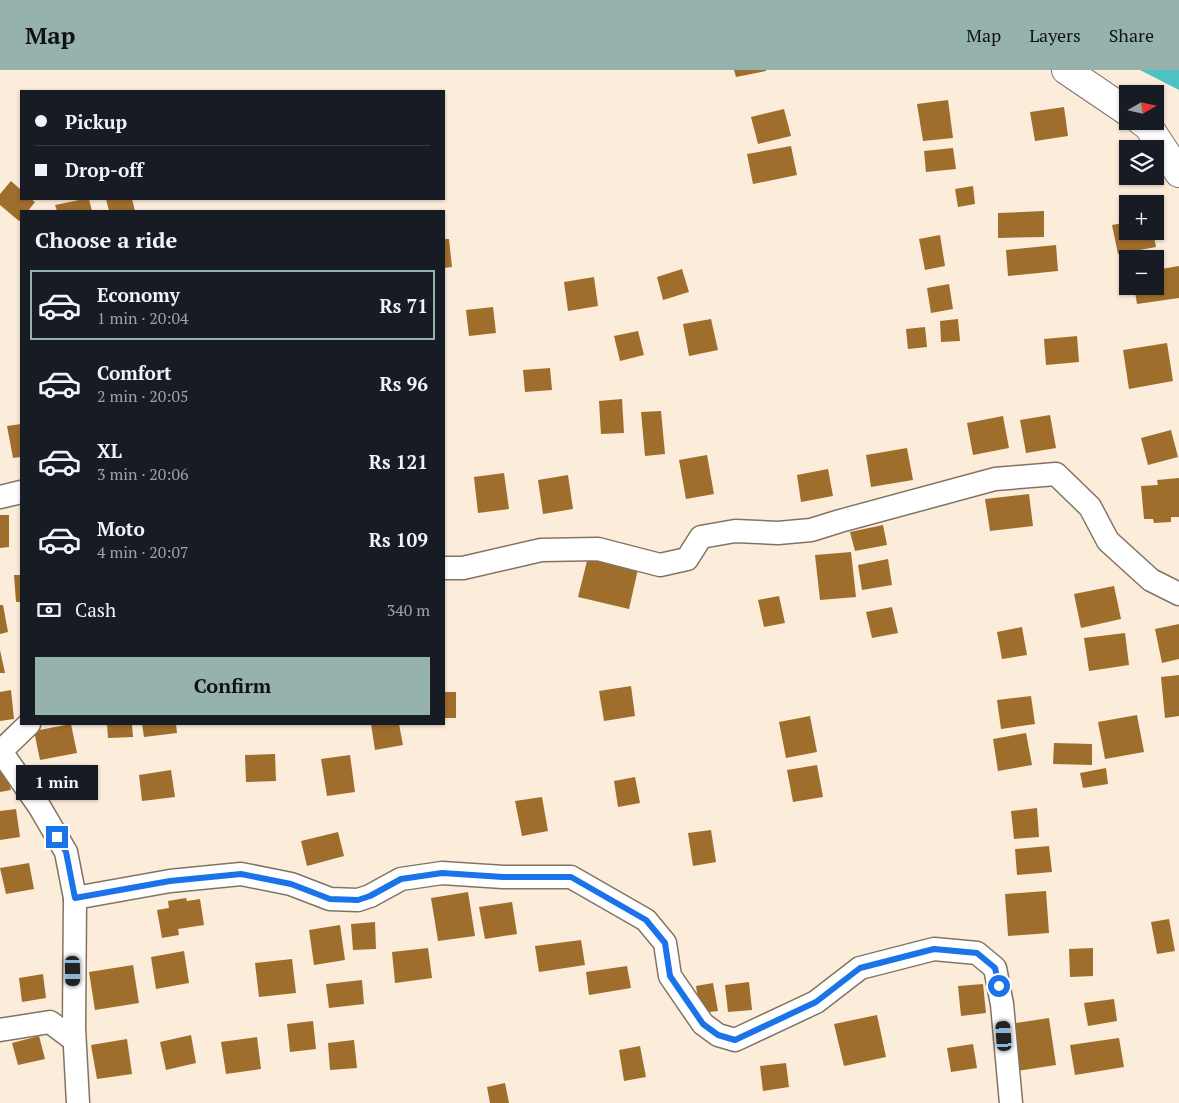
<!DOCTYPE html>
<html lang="en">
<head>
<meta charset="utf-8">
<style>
	:root { --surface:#171b24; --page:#242831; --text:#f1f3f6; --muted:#9ea1a6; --line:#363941; --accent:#95b3ac }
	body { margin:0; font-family:"PT Serif",serif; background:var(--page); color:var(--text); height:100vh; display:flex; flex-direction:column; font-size:19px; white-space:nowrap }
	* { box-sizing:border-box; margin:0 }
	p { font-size:16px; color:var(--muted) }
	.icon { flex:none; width:28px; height:28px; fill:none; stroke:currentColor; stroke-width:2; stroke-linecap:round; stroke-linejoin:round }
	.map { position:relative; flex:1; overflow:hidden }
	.side { position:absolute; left:20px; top:140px; width:425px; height:515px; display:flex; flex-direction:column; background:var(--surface); border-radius:0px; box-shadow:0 1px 4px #0004 }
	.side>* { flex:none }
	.top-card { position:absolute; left:20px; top:20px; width:425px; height:110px; border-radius:0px; box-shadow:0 1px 4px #0004; display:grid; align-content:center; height:110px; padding:0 15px; background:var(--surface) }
	.needle { width:32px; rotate:81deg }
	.fabs { position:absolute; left:1119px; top:15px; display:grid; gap:10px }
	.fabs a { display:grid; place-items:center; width:45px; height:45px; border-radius:0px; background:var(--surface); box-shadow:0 1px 4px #0004; font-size:25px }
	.end { position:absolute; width:22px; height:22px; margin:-11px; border:6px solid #1a73e8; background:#fff; box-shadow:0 0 0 2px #fff }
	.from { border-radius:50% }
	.bubble { position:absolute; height:35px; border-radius:0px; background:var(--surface); box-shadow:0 1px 4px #0004; font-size:16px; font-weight:700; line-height:35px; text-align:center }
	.car { position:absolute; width:15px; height:30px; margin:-15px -8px; border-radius:6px; box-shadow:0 0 4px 1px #0007; background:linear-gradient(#222 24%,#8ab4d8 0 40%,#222 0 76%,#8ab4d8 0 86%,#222 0) }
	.top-card b { display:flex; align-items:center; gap:18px; height:48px; font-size:19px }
	.top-card b+b { border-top:1px solid var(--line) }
	.top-card i { width:12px; height:12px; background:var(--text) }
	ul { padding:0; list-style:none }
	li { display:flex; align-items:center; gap:15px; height:70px; margin:0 10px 8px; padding:0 5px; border:2px solid transparent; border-radius:0px }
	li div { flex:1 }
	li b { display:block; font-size:19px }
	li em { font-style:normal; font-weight:700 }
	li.selected { border-color:var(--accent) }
	li>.icon { width:45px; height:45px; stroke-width:1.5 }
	h2 { padding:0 15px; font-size:22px; line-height:60px }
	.pay { display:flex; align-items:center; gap:12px; height:55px; padding:0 15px; font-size:19px }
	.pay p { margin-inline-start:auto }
	.button { display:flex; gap:10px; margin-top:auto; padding:10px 15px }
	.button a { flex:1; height:58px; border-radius:0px; background:var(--accent); color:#111; font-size:20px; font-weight:700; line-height:58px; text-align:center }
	header { display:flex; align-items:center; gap:30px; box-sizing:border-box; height:70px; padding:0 25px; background:var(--accent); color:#111 }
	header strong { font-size:24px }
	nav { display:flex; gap:28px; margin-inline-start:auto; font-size:18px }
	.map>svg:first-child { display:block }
</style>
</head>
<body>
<header>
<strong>Map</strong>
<nav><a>Map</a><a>Layers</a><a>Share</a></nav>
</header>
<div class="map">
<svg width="1179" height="1033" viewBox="0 0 1179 1033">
	<rect width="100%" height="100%" fill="#fcecda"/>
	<!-- water -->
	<path fill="#4ec1c2" d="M1140,0H1179V20Z"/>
	<!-- building -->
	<g fill="#a06e2c">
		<path d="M734,0H766V1L736,7Z"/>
		<path d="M948,30L953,68L923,71L917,34Z"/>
		<path d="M1064,37L1068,66L1035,71L1030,42Z"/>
		<path d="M784,39L791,66L758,74L751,47Z"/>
		<path d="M791,76L797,105L753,114L747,84Z"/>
		<path d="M953,78L956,99L926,102L924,81Z"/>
		<path d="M11,111L21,120V129H31L35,132L28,141H21V149L19,151L0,135V124Z"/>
		<path d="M973,116L975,134L958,137L955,119Z"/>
		<path d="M84,129H89L92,141H57L55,135Z"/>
		<path d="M106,129H132L135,141H109Z"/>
		<path d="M1044,141V167L998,168V143Z"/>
		<path d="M1128,152V161H1153L1156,177L1118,184L1112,155Z"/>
		<path d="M940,165L945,196L925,200L919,169Z"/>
		<path d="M444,169H449L452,197L444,198Z"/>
		<path d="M1056,175L1058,201L1008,206L1006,180Z"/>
		<path d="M1179,196V228L1137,234L1134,216H1155V200Z"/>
		<path d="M682,199L689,222L663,230L657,207Z"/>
		<path d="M594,207L598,236L568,241L564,212Z"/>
		<path d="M949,214L953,239L931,243L927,218Z"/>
		<path d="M493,237L496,263L469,266L466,240Z"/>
		<path d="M711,249L718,280L689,286L683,254Z"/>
		<path d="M958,249L960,271L941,272L940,251Z"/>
		<path d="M925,257L927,277L908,279L906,259Z"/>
		<path d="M638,261L644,285L620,291L614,266Z"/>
		<path d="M1077,266L1079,292L1046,295L1044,269Z"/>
		<path d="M1167,273L1173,311L1129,319L1123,280Z"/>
		<path d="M550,298L552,320L525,322L523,300Z"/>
		<path d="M622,329L624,363L601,364L599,331Z"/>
		<path d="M661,341L665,384L645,386L641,342Z"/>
		<path d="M1050,345L1056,378L1026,383L1020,350Z"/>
		<path d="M1003,346L1009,378L973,385L967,353Z"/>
		<path d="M21,354V387L13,388L7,356Z"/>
		<path d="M1171,360L1178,387L1148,395L1141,368Z"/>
		<path d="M907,378L913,410L871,417L866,385Z"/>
		<path d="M707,385L714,424L686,429L679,390Z"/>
		<path d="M828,399L833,426L801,432L797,405Z"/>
		<path d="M504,403L509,439L478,443L474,407Z"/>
		<path d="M568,405L573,439L543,444L538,410Z"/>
		<path d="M1179,408V447H1171V452L1154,453L1153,449H1144L1141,416L1158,415L1157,410Z"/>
		<path d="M1029,424L1033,456L990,461L985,429Z"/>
		<path d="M0,445H9V477L0,478Z"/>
		<path d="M883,455L887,475L855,481L850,462Z"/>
		<path d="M851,482L856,527L820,530L815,485Z"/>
		<path d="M588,487L638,499L629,539L578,527Z"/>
		<path d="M888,489L892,515L862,520L858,495Z"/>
		<path d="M14,505H21V532H16Z"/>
		<path d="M1114,516L1121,549L1081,558L1074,524Z"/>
		<path d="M779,526L785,553L764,557L758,530Z"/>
		<path d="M0,535H3L8,562L0,564Z"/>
		<path d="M892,537L898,563L872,568L866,542Z"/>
		<path d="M1179,554V589L1162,593L1155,559Z"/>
		<path d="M1022,557L1027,585L1002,589L997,562Z"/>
		<path d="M1125,563L1129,595L1089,601L1084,568Z"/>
		<path d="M0,580L5,603H0Z"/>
		<path d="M1179,605V646L1165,648L1161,607Z"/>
		<path d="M631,616L635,646L604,651L599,621Z"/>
		<path d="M11,620L14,649L0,651V622Z"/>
		<rect x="444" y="622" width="12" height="26"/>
		<path d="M1031,626L1035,654L1001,659L997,630Z"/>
		<path d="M1137,645L1144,682L1105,689L1098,652Z"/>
		<path d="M810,646L817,682L786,688L779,652Z"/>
		<path d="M71,654L77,683L40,690L34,661Z"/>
		<path d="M107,654H132L133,667L108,668Z"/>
		<path d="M142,654H176L177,663L144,667Z"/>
		<path d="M371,654H399L403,675L375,680Z"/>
		<path d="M1026,663L1032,695L998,701L993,669Z"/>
		<path d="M1054,673L1092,674V695L1053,694Z"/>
		<path d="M275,684L276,711L246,712L245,685Z"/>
		<path d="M350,685L355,722L327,726L321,689Z"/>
		<path d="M817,695L823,727L793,732L787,700Z"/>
		<path d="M5,697L11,720L0,722V698Z"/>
		<path d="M1106,698L1108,714L1083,718L1080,703Z"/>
		<path d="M171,700L175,727L142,731L139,705Z"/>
		<path d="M635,707L640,733L618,737L614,711Z"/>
		<path d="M542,727L548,761L522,766L515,731Z"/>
		<path d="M1037,738L1039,767L1014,769L1011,741Z"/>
		<path d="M16,739L20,767L0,770V741Z"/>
		<path d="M711,760L716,792L693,796L688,763Z"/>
		<path d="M338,762L344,786L307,796L301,771Z"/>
		<path d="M1049,776L1052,802L1017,805L1015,779Z"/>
		<path d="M29,793L34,819L6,824L0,798Z"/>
		<path d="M1046,821L1049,863L1008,866L1005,824Z"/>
		<path d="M468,822L475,866L438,871L431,828Z"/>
		<path d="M186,828L187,831L200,829L204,855L178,859L179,865L162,868L157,840L169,838L168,831Z"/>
		<path d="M512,832L517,864L485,869L479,837Z"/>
		<path d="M1169,849L1175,881L1157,884L1151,852Z"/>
		<path d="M375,852L376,879L353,880L351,854Z"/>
		<path d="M340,855L345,890L314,895L309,860Z"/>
		<path d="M581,870L585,895L539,902L535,876Z"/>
		<path d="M428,878L432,908L395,913L392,882Z"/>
		<path d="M1093,878V906L1070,907L1069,879Z"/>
		<path d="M184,881L189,913L156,919L151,887Z"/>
		<path d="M292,889L296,923L259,927L255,893Z"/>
		<path d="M133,895L139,933L95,940L89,902Z"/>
		<path d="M627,896L631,918L589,925L586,902Z"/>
		<path d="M43,904L46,928L22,932L19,908Z"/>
		<path d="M362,910L364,934L329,938L326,914Z"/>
		<path d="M749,912L752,940L728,942L725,915Z"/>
		<path d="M713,913L718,941L700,943L696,916Z"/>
		<path d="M983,914L986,943L961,946L958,916Z"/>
		<path d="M1114,929L1117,951L1088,956L1084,933Z"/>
		<path d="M877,945L886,987L844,996L834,954Z"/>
		<path d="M1049,948L1056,995L1017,1001L1009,954Z"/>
		<path d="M313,951L316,979L290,982L287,954Z"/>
		<path d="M191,965L196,993L166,1000L160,972Z"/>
		<path d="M39,966L45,989L18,995L12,973Z"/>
		<path d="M257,967L261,999L226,1004L221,972Z"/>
		<path d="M1119,968L1124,997L1075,1005L1070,975Z"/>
		<path d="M127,969L132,1004L97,1009L91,975Z"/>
		<path d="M354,970L357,998L330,1000L328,973Z"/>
		<path d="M973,974L977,998L951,1002L947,978Z"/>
		<path d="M640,976L646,1007L624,1011L619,980Z"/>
		<path d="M786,993L789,1017L763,1021L760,996Z"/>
		<path d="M505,1013L509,1033H490L487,1017Z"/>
	</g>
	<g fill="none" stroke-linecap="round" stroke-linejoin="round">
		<defs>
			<g id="street">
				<path d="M0,427L21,422"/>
				<path d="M444,498H463L541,480L598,479L660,495L687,489L701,467L735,461L778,463L811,460L840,451L995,409L1056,404L1090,437L1108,471L1151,510L1179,524"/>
				<path d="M0,680L39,736L66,782L75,828L170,811L241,804L291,814L330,829L358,830L370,826L401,809L442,803L503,807H571L646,850L665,873L670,906L703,954L718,965L735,970L816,932L860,898L934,879L977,883L995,898L1002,934L1011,1033"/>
				<path d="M1,681L29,654"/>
				<path d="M75,828L74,958L78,1033"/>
				<path d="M0,960L50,952L74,970"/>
			</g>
			<g id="secondary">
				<path d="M1066,0L1128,42"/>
				<path d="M1141,51L1148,56L1179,103"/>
			</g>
		</defs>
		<!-- street casing -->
		<use href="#street" stroke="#827464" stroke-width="25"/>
		<!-- secondary casing -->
		<use href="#secondary" stroke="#827464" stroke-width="30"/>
		<!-- street -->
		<use href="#street" stroke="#fff" stroke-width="22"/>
		<!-- secondary -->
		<use href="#secondary" stroke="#fff" stroke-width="28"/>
	</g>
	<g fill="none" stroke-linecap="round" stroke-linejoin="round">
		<!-- route -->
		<path stroke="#1a73e8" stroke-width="6" d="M57,767L66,782L75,828L170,811L241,804L291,814L330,829L358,830L370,826L401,809L442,803L503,807H571L646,850L665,873L670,906L703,954L718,965L735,970L816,932L860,898L934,879L977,883L995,898L999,916"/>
	</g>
</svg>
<div class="fabs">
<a><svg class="needle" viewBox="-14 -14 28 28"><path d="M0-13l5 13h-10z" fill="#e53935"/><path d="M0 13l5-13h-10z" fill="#9ea1a6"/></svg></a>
<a><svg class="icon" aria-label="layers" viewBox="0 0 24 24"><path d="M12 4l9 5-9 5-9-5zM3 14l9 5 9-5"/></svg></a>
<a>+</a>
<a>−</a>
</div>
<i class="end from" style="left:999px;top:916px"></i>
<i class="end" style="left:57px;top:767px"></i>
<div class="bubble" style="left:16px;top:695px;width:82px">1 min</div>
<i class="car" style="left:73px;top:901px;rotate:179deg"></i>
<i class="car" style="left:1004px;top:966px;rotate:356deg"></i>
<div class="top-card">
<b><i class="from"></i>Pickup</b>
<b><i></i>Drop-off</b>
</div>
<section class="side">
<h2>Choose a ride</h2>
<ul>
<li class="selected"><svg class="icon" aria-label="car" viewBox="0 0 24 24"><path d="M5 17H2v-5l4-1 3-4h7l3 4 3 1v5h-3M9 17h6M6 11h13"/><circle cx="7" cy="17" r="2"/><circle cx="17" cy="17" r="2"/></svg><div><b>Economy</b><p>1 min · 20:04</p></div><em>Rs 71</em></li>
<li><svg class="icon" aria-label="car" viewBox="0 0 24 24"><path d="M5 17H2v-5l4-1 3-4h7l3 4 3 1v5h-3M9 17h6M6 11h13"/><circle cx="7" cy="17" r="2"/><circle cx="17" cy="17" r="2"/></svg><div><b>Comfort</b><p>2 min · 20:05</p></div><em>Rs 96</em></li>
<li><svg class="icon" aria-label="car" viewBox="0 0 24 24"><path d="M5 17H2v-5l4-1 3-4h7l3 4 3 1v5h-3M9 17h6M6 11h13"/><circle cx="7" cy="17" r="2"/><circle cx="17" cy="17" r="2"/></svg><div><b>XL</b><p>3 min · 20:06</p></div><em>Rs 121</em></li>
<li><svg class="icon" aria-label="car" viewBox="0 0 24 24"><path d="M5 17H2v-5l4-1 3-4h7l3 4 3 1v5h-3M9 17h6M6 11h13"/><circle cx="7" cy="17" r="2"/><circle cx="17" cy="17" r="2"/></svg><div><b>Moto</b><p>4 min · 20:07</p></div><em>Rs 109</em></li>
</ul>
<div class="pay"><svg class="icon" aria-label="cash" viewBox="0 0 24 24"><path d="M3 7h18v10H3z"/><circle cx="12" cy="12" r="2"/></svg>Cash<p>340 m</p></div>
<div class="button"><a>Confirm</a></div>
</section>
</div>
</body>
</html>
